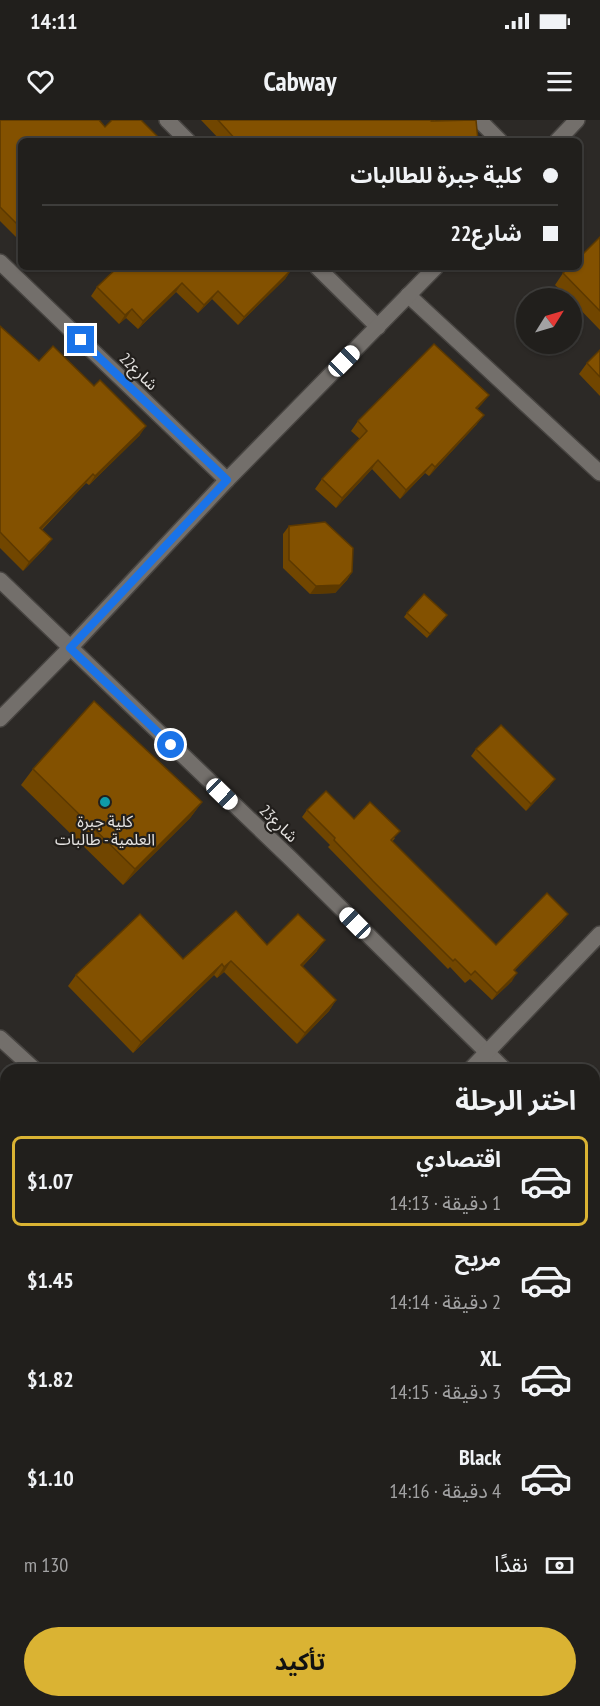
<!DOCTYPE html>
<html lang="ar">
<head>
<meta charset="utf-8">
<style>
	:root { --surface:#211f1c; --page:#2d2c29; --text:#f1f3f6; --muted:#a2a2a3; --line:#3e3d3b; --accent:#dab333 }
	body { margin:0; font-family:"PT Sans Narrow","Noto Sans Arabic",sans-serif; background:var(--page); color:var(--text); direction:rtl; height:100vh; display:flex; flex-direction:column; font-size:22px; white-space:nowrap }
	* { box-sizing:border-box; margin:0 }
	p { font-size:20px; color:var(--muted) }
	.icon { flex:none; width:33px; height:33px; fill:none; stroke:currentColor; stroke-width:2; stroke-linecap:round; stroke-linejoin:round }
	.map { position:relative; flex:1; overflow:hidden; direction:ltr }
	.panel { position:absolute; left:0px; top:944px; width:600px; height:644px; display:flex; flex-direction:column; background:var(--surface); border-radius:18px 18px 0 0; box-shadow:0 2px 4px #0004,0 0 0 2px var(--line); direction:rtl }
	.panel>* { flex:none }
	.hud { position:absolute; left:18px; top:18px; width:564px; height:132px; border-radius:9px; box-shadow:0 2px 4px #0004,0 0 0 2px var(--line); direction:rtl; display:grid; align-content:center; height:132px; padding:0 24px; background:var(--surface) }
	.needle { width:39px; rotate:53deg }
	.buttons { position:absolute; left:516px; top:168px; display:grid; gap:12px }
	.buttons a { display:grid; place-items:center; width:66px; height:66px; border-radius:50%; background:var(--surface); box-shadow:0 2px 4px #0004,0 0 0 2px var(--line); font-size:30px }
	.end { position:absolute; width:27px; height:27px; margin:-14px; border:8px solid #1a73e8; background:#fff; box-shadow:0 0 0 3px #fff }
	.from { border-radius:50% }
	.car { position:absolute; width:18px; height:36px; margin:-18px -9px; border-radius:8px; box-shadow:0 0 4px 2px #0007; background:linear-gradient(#fff 24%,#345 0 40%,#fff 0 76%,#345 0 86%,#fff 0) }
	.hud b { display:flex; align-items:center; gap:21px; height:57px; font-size:22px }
	.hud b+b { border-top:2px solid var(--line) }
	.hud i { width:15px; height:15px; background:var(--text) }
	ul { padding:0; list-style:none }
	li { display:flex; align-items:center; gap:18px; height:90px; margin:0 12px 9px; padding:0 12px; border:3px solid transparent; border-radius:9px }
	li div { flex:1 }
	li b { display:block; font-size:22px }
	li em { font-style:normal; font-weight:700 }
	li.on { border-color:var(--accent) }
	li>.icon { width:54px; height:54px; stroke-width:1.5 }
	h2 { padding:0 24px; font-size:27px; line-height:72px }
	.pay { display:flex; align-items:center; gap:15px; height:66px; padding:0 24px; font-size:22px }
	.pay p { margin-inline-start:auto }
	.action { display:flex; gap:12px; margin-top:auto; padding:12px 24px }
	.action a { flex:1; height:69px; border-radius:36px; background:var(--accent); color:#111; font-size:24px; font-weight:700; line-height:69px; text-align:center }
	.status { display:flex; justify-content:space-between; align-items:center; height:42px; padding:0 30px; background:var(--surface); direction:ltr }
	.status svg { height:16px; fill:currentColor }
	header { display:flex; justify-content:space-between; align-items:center; height:78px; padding:0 24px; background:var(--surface); font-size:27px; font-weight:700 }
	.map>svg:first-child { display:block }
</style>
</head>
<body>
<div class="status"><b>14:11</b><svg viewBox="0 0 49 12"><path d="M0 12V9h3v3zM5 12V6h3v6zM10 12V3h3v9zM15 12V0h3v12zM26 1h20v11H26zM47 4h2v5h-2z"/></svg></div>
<header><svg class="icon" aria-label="menu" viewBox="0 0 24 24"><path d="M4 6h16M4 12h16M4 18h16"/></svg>Cabway<svg class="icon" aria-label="heart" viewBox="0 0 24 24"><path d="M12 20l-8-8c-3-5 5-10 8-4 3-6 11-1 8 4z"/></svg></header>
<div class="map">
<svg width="600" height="1586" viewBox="0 0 600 1586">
	<rect width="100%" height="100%" fill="#2c2926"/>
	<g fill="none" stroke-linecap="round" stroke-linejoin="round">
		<defs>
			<g id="minor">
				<path d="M167,0L188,21"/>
				<path d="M479,0L500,21"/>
				<path d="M557,21L577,0"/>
				<path d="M0,142L227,360"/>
				<path d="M317,147L378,207"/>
				<path d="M408,175L600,353"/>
				<path d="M0,460L290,738L505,950"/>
				<path d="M0,599L70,528L227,360L436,147"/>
				<path d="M0,918L35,950"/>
				<path d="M470,950L600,814"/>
				<path d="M594,1038L600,1044"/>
				<path d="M594,1437L600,1442"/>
				<path d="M0,1526L6,1531"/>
				<path d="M58,1581L63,1586"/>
			</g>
			<g id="highway">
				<path d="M0,1321L6,1327"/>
				<path d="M0,1430L6,1436"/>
				<path d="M157,1581L162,1586"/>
				<path d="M271,1581L276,1586"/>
			</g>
		</defs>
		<!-- minor casing -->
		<use href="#minor" stroke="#474441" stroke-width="18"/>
		<!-- highway casing -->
		<use href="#highway" stroke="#474441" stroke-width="21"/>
		<!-- minor -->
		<use href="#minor" stroke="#736f6b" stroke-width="15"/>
		<!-- highway -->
		<use href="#highway" stroke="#9fae6c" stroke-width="18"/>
		<defs>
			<g id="rail">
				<path d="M0,1144L6,1149"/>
				<path d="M472,1581L478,1586"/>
			</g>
		</defs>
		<!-- rail casing -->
		<use href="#rail" stroke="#878582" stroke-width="7"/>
		<!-- rail -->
		<use href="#rail" stroke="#221f1c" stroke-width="4.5" stroke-dasharray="14" stroke-linecap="butt"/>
	</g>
	<!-- wall -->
	<g fill="#714600">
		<path d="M0,0L105,7L21,21V122L0,101Z"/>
		<path d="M201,0H436L435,1L478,21H221Z"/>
		<path d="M600,117V210L572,181V178H569L555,165L563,153Z"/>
		<path d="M116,147H288L291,150L285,159L238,205L212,179L198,193L176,172L138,209L126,198L119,204L91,176L97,167L117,148Z"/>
		<path d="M0,206L39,241L140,315L89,365L86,363L42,410L52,419L45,428L23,451L0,428Z"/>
		<path d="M600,230V276L579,254L587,243Z"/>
		<path d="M489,275L477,289V304L429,356L425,353L400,379L372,349L336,388L315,369L322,359L360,319L351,311L358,301Z"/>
		<path d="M289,406L352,452L347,460L335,473L310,474L283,448V414Z"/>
		<path d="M407,493L447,495L427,518L404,497Z"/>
		<path d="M476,629L550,666L526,691L471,636Z"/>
		<path d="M33,649L202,682L190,698L123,765L21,665Z"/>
		<path d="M307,690L354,699L395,718L392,722L496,825L563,801L514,851L512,861L492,880L470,859L465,863L450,847L448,849L368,768L328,727L330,725L302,697Z"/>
		<path d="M267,825L317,831L302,847L336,880L329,891L297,924L224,852L217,858L214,855L133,933L68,866L76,855L183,839Z"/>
		<path d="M594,1074L600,1080V1300L599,1299L594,1304Z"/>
	</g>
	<!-- shaded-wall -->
	<g fill="#5c3900">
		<path d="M291,150L285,159L238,205L244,197Z"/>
		<path d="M182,163L176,172L138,209L143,201Z"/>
		<path d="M218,171L212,179L198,193L204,185Z"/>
		<path d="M132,189L126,198L119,204L125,195Z"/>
		<path d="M489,275L482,284L470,297L476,288Z"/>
		<path d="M484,295L477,304L429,356L435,347Z"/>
		<path d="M146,306L140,315L89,365L95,356Z"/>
		<path d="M378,340L372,349L336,388L342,378Z"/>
		<path d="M432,344L425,353L400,379L406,370Z"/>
		<path d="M93,354L86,363L34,417L40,408Z"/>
		<path d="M52,419L45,428L23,451L29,442Z"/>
		<path d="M352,452L347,460L335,473L310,474L316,466Z"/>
		<path d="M555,659L550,666L526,691L531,684Z"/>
		<path d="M202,682L190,698L123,765L135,749Z"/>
		<path d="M568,794L563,801L508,857L514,850Z"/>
		<path d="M325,820L317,831L293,856L301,845Z"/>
		<path d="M231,841L224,852L217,858L224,847Z"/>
		<path d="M222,844L214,855L133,933L141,922Z"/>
		<path d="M517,853L512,861L492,880L497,873Z"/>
		<path d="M336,880L329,891L297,924L305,913Z"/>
	</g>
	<!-- building -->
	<g fill="#835100" stroke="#5c3900" stroke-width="1.5">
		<path d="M0,0H99L105,7L112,0H141L161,20L21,21V108L0,87Z"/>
		<path d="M218,0H433L432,1L476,0L478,21H432V20L431,21H237Z"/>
		<path d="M600,117V191L563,153L570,147H579V138Z"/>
		<path d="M118,147H288L291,150L244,197L218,171L204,185L182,163L143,201L132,189L125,195L97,167Z"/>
		<path d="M0,206L39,241L53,226L94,266L100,260L146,306L95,356L93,354L40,408L52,419L29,442L0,412Z"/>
		<path d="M434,224L489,275L476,288L484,295L435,347L432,344L406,370L378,340L342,378L322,359L367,311L358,301Z"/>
		<path d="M600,230V257L587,243Z"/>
		<path d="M325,402L353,428L352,452L340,465L316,466L289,440V406Z"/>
		<path d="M424,474L447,495L430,514L407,493Z"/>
		<path d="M94,581L202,682L135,749L33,649Z"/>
		<path d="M501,605L555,659L531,684L476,629Z"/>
		<path d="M326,671L354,699L370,682L400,711L391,720L496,825L547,773L568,794L514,850L517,853L497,873L475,851L471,855L455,839L453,841L373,761L334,720L335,718L307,690Z"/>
		<path d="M236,791L267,825L298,794L325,820L301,845L336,880L305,913L231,841L224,847L222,844L141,922L76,855L140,794L183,839Z"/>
		<path d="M594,1074L600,1080V1294L594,1288Z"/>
		<path d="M37,1581H40L45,1586H32Z"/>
	</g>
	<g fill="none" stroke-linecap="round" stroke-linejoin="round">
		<!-- route -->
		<path stroke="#1a73e8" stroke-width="8" d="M81,220L227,360L70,528L171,625"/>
	</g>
	<!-- markers -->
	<circle fill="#0f9aa8" stroke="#221f1c" stroke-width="2" cx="105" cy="682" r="6"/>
	<g text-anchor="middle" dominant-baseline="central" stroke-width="4.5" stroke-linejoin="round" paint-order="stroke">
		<!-- street labels -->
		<g font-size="16" fill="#e5e3e1" stroke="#221f1c">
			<text transform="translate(139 251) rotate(44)">شارع22</text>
			<text transform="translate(279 703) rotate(44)">شارع23</text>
		</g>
		<!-- poi labels -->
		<g font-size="16" fill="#e5e3e1" stroke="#221f1c">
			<text x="105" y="701">كلية جبرة<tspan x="105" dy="18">العلمية - طالبات</tspan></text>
		</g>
	</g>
</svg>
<div class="buttons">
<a><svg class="needle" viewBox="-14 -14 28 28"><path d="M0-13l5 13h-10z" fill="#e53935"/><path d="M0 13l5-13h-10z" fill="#a2a2a3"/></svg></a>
</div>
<i class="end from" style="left:171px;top:625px"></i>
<i class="end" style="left:81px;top:220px"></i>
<i class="car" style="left:344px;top:241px;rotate:45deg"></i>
<i class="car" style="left:222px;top:674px;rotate:134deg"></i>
<i class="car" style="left:355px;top:803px;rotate:315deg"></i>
<div class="hud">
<b><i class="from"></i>كلية جبرة للطالبات</b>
<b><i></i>شارع22</b>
</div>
<section class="panel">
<h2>اختر الرحلة</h2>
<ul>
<li class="on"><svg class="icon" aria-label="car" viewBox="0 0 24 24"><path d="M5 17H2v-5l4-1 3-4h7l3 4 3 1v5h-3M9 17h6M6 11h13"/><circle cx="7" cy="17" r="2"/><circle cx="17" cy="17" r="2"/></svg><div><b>اقتصادي</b><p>1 دقيقة · 14:13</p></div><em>$1.07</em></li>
<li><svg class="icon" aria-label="car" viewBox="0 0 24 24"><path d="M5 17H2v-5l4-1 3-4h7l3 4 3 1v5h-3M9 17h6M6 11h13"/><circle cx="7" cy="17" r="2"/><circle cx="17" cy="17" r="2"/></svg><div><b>مريح</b><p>2 دقيقة · 14:14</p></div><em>$1.45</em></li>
<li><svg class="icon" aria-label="car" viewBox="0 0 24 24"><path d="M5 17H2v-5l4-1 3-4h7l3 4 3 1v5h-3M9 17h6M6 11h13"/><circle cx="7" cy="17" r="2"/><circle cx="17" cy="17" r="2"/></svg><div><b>XL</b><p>3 دقيقة · 14:15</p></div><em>$1.82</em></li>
<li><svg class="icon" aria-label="car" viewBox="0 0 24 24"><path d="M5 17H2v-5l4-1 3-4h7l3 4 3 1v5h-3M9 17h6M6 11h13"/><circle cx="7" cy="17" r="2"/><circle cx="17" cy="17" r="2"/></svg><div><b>Black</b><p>4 دقيقة · 14:16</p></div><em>$1.10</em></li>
</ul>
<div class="pay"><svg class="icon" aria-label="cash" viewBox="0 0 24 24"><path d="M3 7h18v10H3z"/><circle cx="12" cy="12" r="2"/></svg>نقدًا<p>130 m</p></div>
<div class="action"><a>تأكيد</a></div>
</section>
</div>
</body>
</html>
